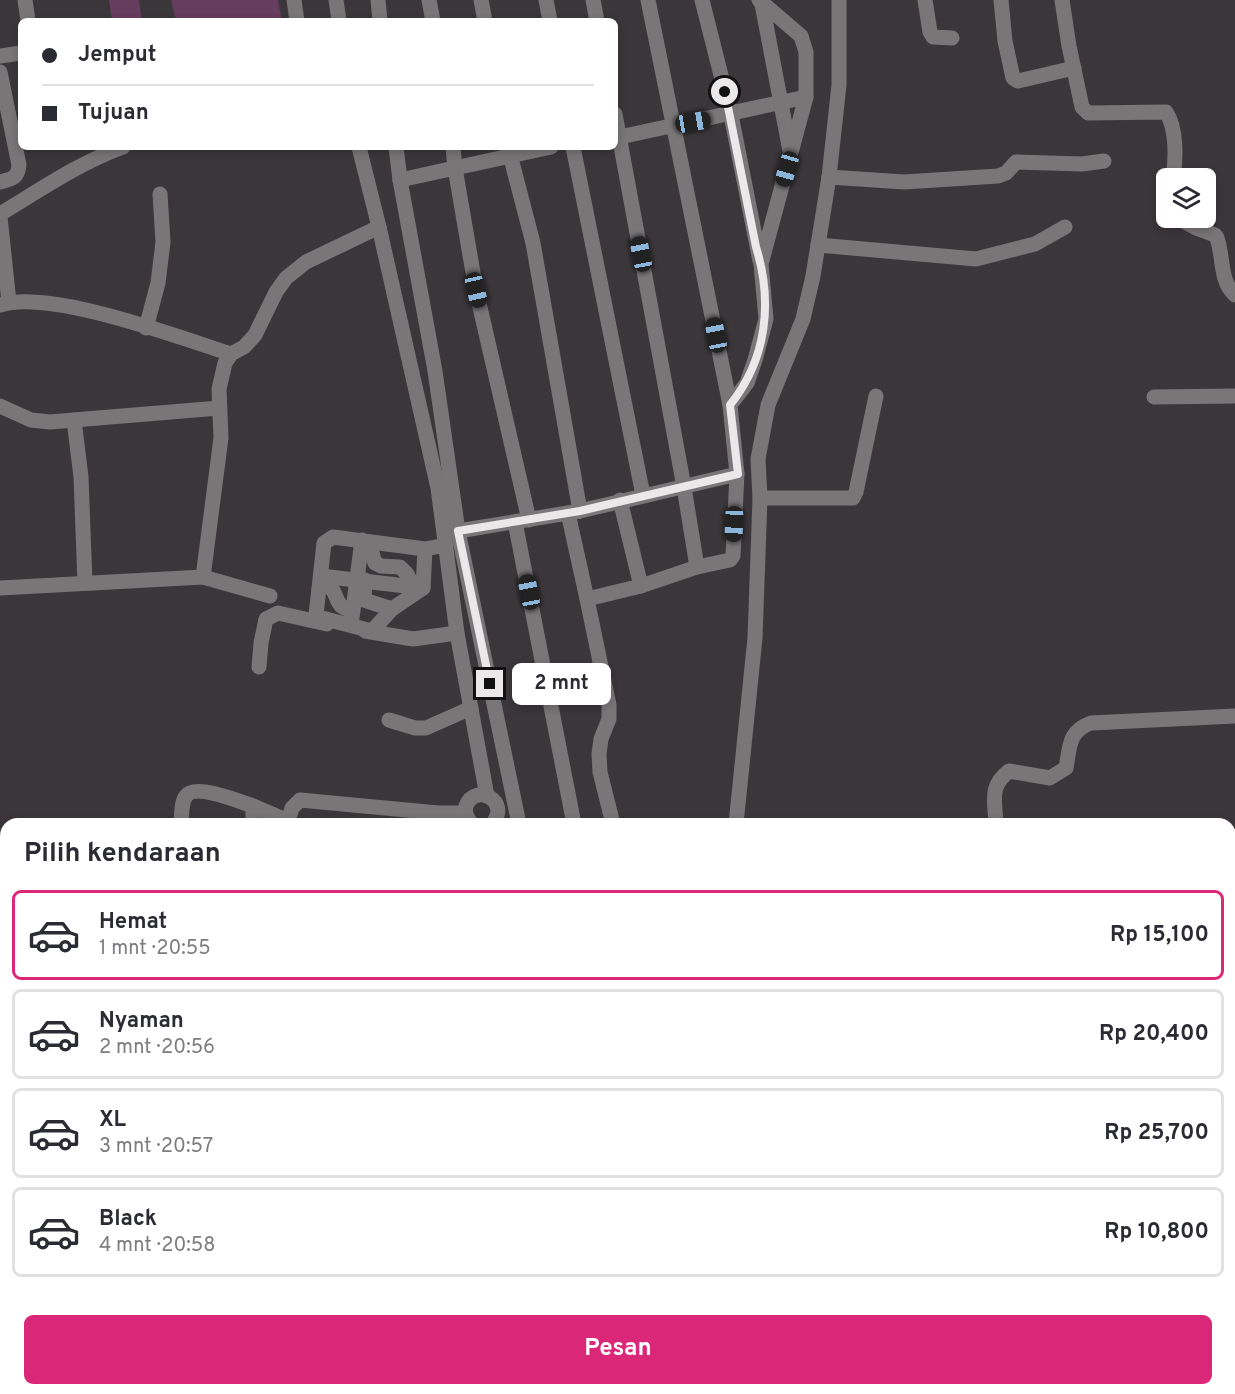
<!DOCTYPE html>
<html lang="id">
<head>
<meta charset="utf-8">
<style>
	:root { --surface:#fff; --page:#f2f2f3; --text:#2b2b33; --muted:#7c7c81; --line:#e1e1e2; --accent:#db2777 }
	body { margin:0; font-family:Overpass,sans-serif; background:var(--page); color:var(--text); height:100vh; display:flex; flex-direction:column; font-size:22px; white-space:nowrap }
	* { box-sizing:border-box; margin:0 }
	p { font-size:20px; color:var(--muted) }
	.icon { flex:none; width:33px; height:33px; fill:none; stroke:currentColor; stroke-width:2; stroke-linecap:round; stroke-linejoin:round }
	.map { position:relative; flex:1; overflow:hidden }
	.sheet { position:absolute; left:0px; top:818px; width:1236px; height:578px; display:flex; flex-direction:column; background:var(--surface); border-radius:18px 18px 0 0; box-shadow:0 3px 9px #0003 }
	.sheet>* { flex:none }
	.hud { position:absolute; left:18px; top:18px; width:600px; height:132px; border-radius:9px; box-shadow:0 3px 9px #0003; display:grid; align-content:center; height:132px; padding:0 24px; background:var(--surface) }
	.buttons { position:absolute; left:1156px; top:168px; display:grid; gap:12px }
	.buttons a { display:grid; place-items:center; width:60px; height:60px; border-radius:9px; background:var(--surface); box-shadow:0 3px 9px #0003; font-size:30px }
	.end { position:absolute; width:27px; height:27px; margin:-14px; border:8px solid #ebe8ea; background:#111; box-shadow:0 0 0 3px #111 }
	.from { border-radius:50% }
	.bubble { position:absolute; height:42px; border-radius:9px; background:var(--surface); box-shadow:0 3px 9px #0003; font-size:20px; font-weight:700; line-height:42px; text-align:center }
	.car { position:absolute; width:18px; height:36px; margin:-18px -9px; border-radius:8px; box-shadow:0 0 4px 2px #0007; background:linear-gradient(#222 24%,#8ab4d8 0 40%,#222 0 76%,#8ab4d8 0 86%,#222 0) }
	.hud b { display:flex; align-items:center; gap:21px; height:57px; font-size:22px }
	.hud b+b { border-top:2px solid var(--line) }
	.hud i { width:15px; height:15px; background:var(--text) }
	ul { padding:0; list-style:none }
	li { display:flex; align-items:center; gap:18px; height:90px; margin:0 12px 9px; padding:0 12px; border:3px solid var(--line); border-radius:9px }
	li div { flex:1 }
	li b { display:block; font-size:22px }
	li em { font-style:normal; font-weight:700 }
	li.on { border-color:var(--accent) }
	li>.icon { width:54px; height:54px; stroke-width:1.5 }
	h2 { padding:0 24px; font-size:27px; line-height:72px }
	.primary-button { display:flex; gap:12px; margin-top:auto; padding:12px 24px }
	.primary-button a { flex:1; height:69px; border-radius:9px; background:var(--accent); color:#fff; font-size:24px; font-weight:700; line-height:69px; text-align:center }
	.map>svg:first-child { display:block }
</style>
</head>
<body>
<div class="map">
<svg width="1235" height="1394" viewBox="0 0 1235 1394">
	<rect width="100%" height="100%" fill="#3b363a"/>
	<!-- building -->
	<g fill="#663c5f">
		<path d="M109,0H139L142,21H112Z"/>
		<path d="M171,0H278L282,21H176Z"/>
	</g>
	<g fill="none" stroke-linecap="round" stroke-linejoin="round">
		<!-- minor -->
		<g stroke="#797678" stroke-width="15">
			<path d="M25,0L28,21"/>
			<path d="M294,0L297,21"/>
			<path d="M336,0L339,21"/>
			<path d="M378,0L380,21"/>
			<path d="M429,0L433,21"/>
			<path d="M481,0L485,21"/>
			<path d="M546,0L550,21"/>
			<path d="M593,0L597,21"/>
			<path d="M648,0L730,405"/>
			<path d="M702,0L731,115L760,261"/>
			<path d="M925,0L930,32L933,37L952,38"/>
			<path d="M1001,0L1005,41L1013,78L1018,81L1074,68"/>
			<path d="M1062,0L1069,46L1082,107L1088,113L1166,112C1177,128 1176,160 1173,178"/>
			<path d="M762,4L790,151"/>
			<path d="M0,56L21,53"/>
			<path d="M0,72L19,165C18,178 12,179 0,182"/>
			<path d="M615,114L684,487L697,567"/>
			<path d="M615,138L806,97"/>
			<path d="M359,147L379,227L438,488L457,633L487,796"/>
			<path d="M396,147L400,180L435,371L458,531"/>
			<path d="M453,147L455,168L476,290L529,520"/>
			<path d="M508,147L533,243L580,511"/>
			<path d="M573,147L643,495"/>
			<path d="M829,177L904,182L998,176L1006,173L1016,162L1082,164L1104,161"/>
			<path d="M400,180L551,147"/>
			<path d="M0,214C40,190 79,163 123,147"/>
			<path d="M0,217L9,302"/>
			<path d="M1178,218L1196,228L1215,235L1217,238C1224,258 1219,280 1235,295"/>
			<path d="M818,245L976,259L1035,244L1065,227"/>
			<path d="M0,305C50,289 178,337 231,354"/>
			<path d="M146,328L158,283L163,242L160,194"/>
			<path d="M1154,397L1235,396"/>
			<path d="M0,406L31,420L50,422L219,408"/>
			<path d="M74,420L81,477L85,583"/>
			<path d="M760,498H853L856,492L876,396"/>
			<path d="M620,500L641,586"/>
			<path d="M568,513L587,599"/>
			<path d="M515,522L574,824"/>
			<path d="M369,542L375,563L381,566L400,567L407,574L413,586"/>
			<path d="M425,549L423,588L392,609L372,631L318,617L316,615L324,543L333,537L425,549L446,545"/>
			<path d="M321,576L423,588"/>
			<path d="M203,577L221,438L219,389L225,363L231,354L244,347L255,335L276,292L286,278L306,262L379,227"/>
			<path d="M365,580L364,600L392,609"/>
			<path d="M0,588L203,577L270,596"/>
			<path d="M319,589L329,585C340,596 333,608 353,610"/>
			<path d="M351,625L362,540"/>
			<path d="M365,631L413,639L457,633"/>
			<path d="M259,667L261,643L266,619L278,613L327,624"/>
			<path d="M389,720L415,728H426L471,708"/>
			<path d="M253,806L288,821"/>
			<path d="M181,824C182,815 181,802 186,796C195,783 241,802 253,806V824"/>
			<path d="M287,824L292,808L300,800L438,813H465"/>
			<path d="M472,824C467,818 464,813 466,806C475,782 512,801 492,824"/>
			<path d="M519,824L458,531L580,511L737,474"/>
			<path d="M613,824L600,772L599,754L601,739L609,719V705L587,599L641,586L697,567L730,560L733,556L737,474L730,405L747,383L755,360L766,319L761,264L806,97V52L801,36L759,0"/>
			<path d="M736,824L755,638L760,498L758,459L768,405L803,319L813,276L829,177L839,85V0"/>
			<path d="M996,824C995,801 989,786 1009,771L1050,778L1066,768C1070,747 1068,731 1091,723L1235,716"/>
			<path d="M1230,1012H1235"/>
			<path d="M0,1171L6,1165"/>
			<path d="M1230,1181L1235,1182"/>
			<path d="M0,1184L6,1185"/>
			<path d="M0,1258L6,1259"/>
			<path d="M388,1389L390,1394"/>
			<path d="M16,1394L17,1389"/>
			<path d="M461,1394L462,1389"/>
			<path d="M737,1394L739,1389"/>
			<path d="M1046,1394L1072,1390L1097,1394"/>
			<path d="M1142,1394V1389"/>
		</g>
	</g>
	<g fill="none" stroke-linecap="round" stroke-linejoin="round">
		<!-- route -->
		<path stroke="#ebe8ea" stroke-width="8" d="M490,684L458,531L580,511L738,474L730,405C767,359 773,302 756,247L725,92"/>
	</g>
</svg>
<div class="buttons">
<a><svg class="icon" aria-label="layers" viewBox="0 0 24 24"><path d="M12 4l9 5-9 5-9-5zM3 14l9 5 9-5"/></svg></a>
</div>
<i class="end from" style="left:725px;top:92px"></i>
<i class="end" style="left:490px;top:684px"></i>
<div class="bubble" style="left:512px;top:663px;width:99px">2 mnt</div>
<i class="car" style="left:693px;top:122px;rotate:80deg"></i>
<i class="car" style="left:787px;top:169px;rotate:196deg"></i>
<i class="car" style="left:641px;top:254px;rotate:349deg"></i>
<i class="car" style="left:476px;top:290px;rotate:167deg"></i>
<i class="car" style="left:716px;top:335px;rotate:349deg"></i>
<i class="car" style="left:734px;top:524px;rotate:182deg"></i>
<i class="car" style="left:529px;top:592px;rotate:349deg"></i>
<div class="hud">
<b><i class="from"></i>Jemput</b>
<b><i></i>Tujuan</b>
</div>
<section class="sheet">
<h2>Pilih kendaraan</h2>
<ul>
<li class="on"><svg class="icon" aria-label="car" viewBox="0 0 24 24"><path d="M5 17H2v-5l4-1 3-4h7l3 4 3 1v5h-3M9 17h6M6 11h13"/><circle cx="7" cy="17" r="2"/><circle cx="17" cy="17" r="2"/></svg><div><b>Hemat</b><p>1 mnt · 20:55</p></div><em>Rp 15,100</em></li>
<li><svg class="icon" aria-label="car" viewBox="0 0 24 24"><path d="M5 17H2v-5l4-1 3-4h7l3 4 3 1v5h-3M9 17h6M6 11h13"/><circle cx="7" cy="17" r="2"/><circle cx="17" cy="17" r="2"/></svg><div><b>Nyaman</b><p>2 mnt · 20:56</p></div><em>Rp 20,400</em></li>
<li><svg class="icon" aria-label="car" viewBox="0 0 24 24"><path d="M5 17H2v-5l4-1 3-4h7l3 4 3 1v5h-3M9 17h6M6 11h13"/><circle cx="7" cy="17" r="2"/><circle cx="17" cy="17" r="2"/></svg><div><b>XL</b><p>3 mnt · 20:57</p></div><em>Rp 25,700</em></li>
<li><svg class="icon" aria-label="car" viewBox="0 0 24 24"><path d="M5 17H2v-5l4-1 3-4h7l3 4 3 1v5h-3M9 17h6M6 11h13"/><circle cx="7" cy="17" r="2"/><circle cx="17" cy="17" r="2"/></svg><div><b>Black</b><p>4 mnt · 20:58</p></div><em>Rp 10,800</em></li>
</ul>
<div class="primary-button"><a>Pesan</a></div>
</section>
</div>
</body>
</html>
